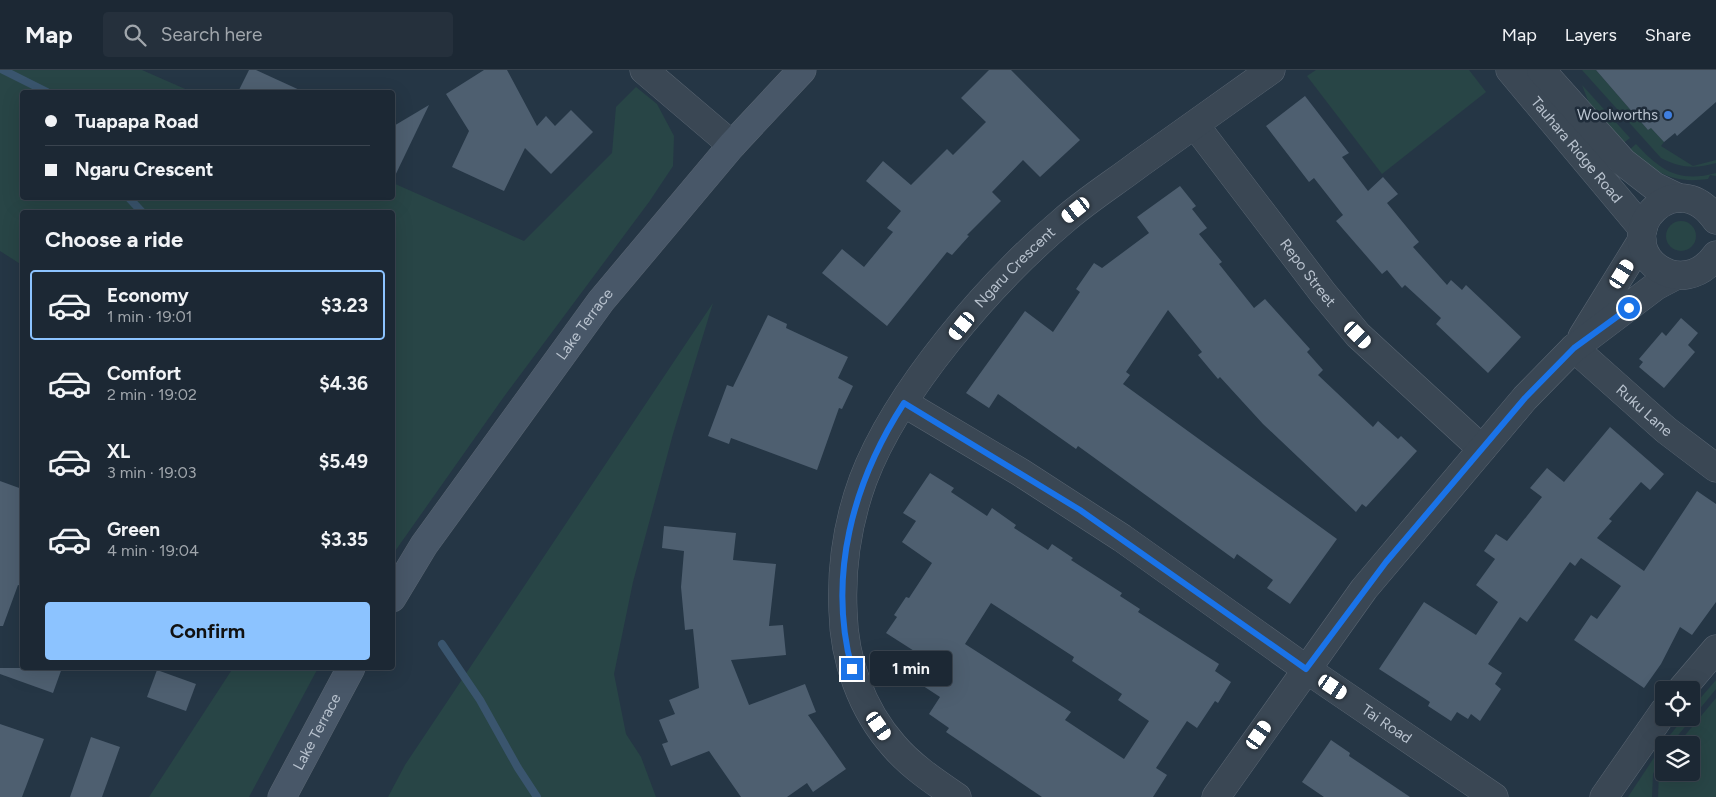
<!DOCTYPE html>
<html lang="en">
<head>
<meta charset="utf-8">
<style>
	:root { --surface:#1c2834; --page:#25303c; --text:#f1f3f6; --muted:#a0a6ac; --line:#3a444f; --accent:#8cc3ff }
	body { margin:0; font-family:Figtree,sans-serif; background:var(--page); color:var(--text); height:100vh; display:flex; flex-direction:column; font-size:19px; white-space:nowrap }
	* { box-sizing:border-box; margin:0 }
	p { font-size:16px; color:var(--muted) }
	.icon { flex:none; width:28px; height:28px; fill:none; stroke:currentColor; stroke-width:2; stroke-linecap:round; stroke-linejoin:round }
	.map { position:relative; flex:1; overflow:hidden }
	.details { position:absolute; left:20px; top:140px; width:375px; height:460px; display:flex; flex-direction:column; background:var(--surface); border-radius:5px; box-shadow:0 5px 20px #0002,0 0 0 1px var(--line) }
	.details>* { flex:none }
	.banner { position:absolute; left:20px; top:20px; width:375px; height:110px; border-radius:5px; box-shadow:0 5px 20px #0002,0 0 0 1px var(--line); display:grid; align-content:center; height:110px; padding:0 25px; background:var(--surface) }
	.buttons { position:absolute; left:1655px; top:611px; display:grid; gap:10px }
	.buttons a { display:grid; place-items:center; width:45px; height:45px; border-radius:5px; background:var(--surface); box-shadow:0 5px 20px #0002,0 0 0 1px var(--line); font-size:25px }
	.end { position:absolute; width:22px; height:22px; margin:-11px; border:6px solid #1a73e8; background:#fff; box-shadow:0 0 0 2px #fff }
	.from { border-radius:50% }
	.bubble { position:absolute; height:35px; border-radius:5px; background:var(--surface); box-shadow:0 5px 20px #0002,0 0 0 1px var(--line); font-size:16px; font-weight:700; line-height:35px; text-align:center }
	.car { position:absolute; width:15px; height:30px; margin:-15px -8px; border-radius:6px; box-shadow:0 0 4px 1px #0007; background:linear-gradient(#fff 24%,#345 0 40%,#fff 0 76%,#345 0 86%,#fff 0) }
	.banner b { display:flex; align-items:center; gap:18px; height:48px; font-size:19px }
	.banner b+b { border-top:1px solid var(--line) }
	.banner i { width:12px; height:12px; background:var(--text) }
	ul { padding:0; list-style:none }
	li { display:flex; align-items:center; gap:15px; height:70px; margin:0 10px 8px; padding:0 15px; border:2px solid transparent; border-radius:5px }
	li div { flex:1 }
	li b { display:block; font-size:19px }
	li em { font-style:normal; font-weight:700 }
	li.selected { border-color:var(--accent) }
	li>.icon { width:45px; height:45px; stroke-width:1.5 }
	h2 { padding:0 25px; font-size:22px; line-height:60px }
	.cta { display:flex; gap:10px; margin-top:auto; padding:10px 25px }
	.cta a { flex:1; height:58px; border-radius:5px; background:var(--accent); color:#111; font-size:20px; font-weight:700; line-height:58px; text-align:center }
	header { display:flex; align-items:center; gap:30px; box-sizing:border-box; height:70px; padding:0 25px; background:var(--surface); border-bottom:1px solid var(--line) }
	header strong { font-size:24px }
	nav { display:flex; gap:28px; margin-inline-start:auto; font-size:18px }
	.search { width:350px; height:45px; background:var(--page); display:flex; align-items:center; gap:12px; box-sizing:border-box; padding:0 18px; border-radius:5px; color:var(--muted); font-size:19px }
	.map>svg:first-child { display:block }
</style>
</head>
<body>
<header>
<strong>Map</strong>
<div class="search"><svg class="icon" aria-label="search" viewBox="0 0 24 24"><circle cx="10" cy="10" r="6"/><path d="M15 15l6 6"/></svg>Search here</div>
<nav><a>Map</a><a>Layers</a><a>Share</a></nav>
</header>
<div class="map">
<svg width="1716" height="727" viewBox="0 0 1716 727">
	<rect width="100%" height="100%" fill="#253645"/>
	<!-- green -->
	<g fill="#284546">
		<path d="M0,0H142L192,22H22V128H392L393,113L524,171L612,83L616,37L636,17L657,34L674,66L673,96L649,132L503,328L393,484L392,142H22V195L0,181Z"/>
		<path d="M1316,0H1469L1486,22L1382,104L1307,6Z"/>
		<path d="M1582,0H1596L1648,60L1651,58L1664,72L1661,76L1693,96L1716,90V93C1696,99 1679,98 1661,88Z"/>
		<path d="M1582,15L1630,68L1622,74L1592,41Z"/>
		<path d="M1636,74C1661,101 1679,113 1716,103V106L1710,105L1708,109C1671,114 1657,102 1628,81Z"/>
		<circle cx="1681" cy="166" r="15"/>
		<path d="M713,233L673,364L633,512L614,604L626,664L641,687L656,727H388L405,695Z"/>
		<path d="M233,598H318L249,727H149Z"/>
		<path d="M1716,610V619L1670,675H1664V683L1653,704L1652,727H1628L1665,671L1684,648H1691V639Z"/>
		<path d="M1716,628V727H1658L1659,702L1664,694V702H1691V675H1677Z"/>
	</g>
	<g fill="none" stroke-linecap="round" stroke-linejoin="round">
		<!-- stream -->
		<g stroke="#3a556e" stroke-width="8">
			<path d="M3,0L47,22"/>
			<path d="M129,128L142,142"/>
			<path d="M442,574L480,630L518,698L537,727"/>
		</g>
	</g>
	<!-- building -->
	<g fill="#4e5f70" fill-rule="evenodd">
		<path d="M249,0H256L304,22H238Z"/>
		<path d="M484,0H507L537,56L546,46L555,56L571,40L593,62L551,104L525,78L504,121L452,97L469,61L446,24Z"/>
		<path d="M989,0H1011L1080,70L1040,107L1023,90L992,122L1001,131L967,165L969,166L952,185L947,182L887,256L822,203L842,179L864,197L893,162L887,158L901,141L866,111L883,91L911,115L947,79L953,85L986,52L961,28Z"/>
		<path d="M1596,0H1716V32L1677,66L1675,63L1664,72L1651,58L1648,60Z"/>
		<path d="M1305,26L1349,83L1342,87L1368,121L1383,107L1398,124L1387,133L1419,172L1413,177L1447,215L1451,210L1462,220L1466,215L1521,267L1488,303L1436,254L1441,248L1405,215L1402,218L1387,200L1382,204L1336,151L1343,145L1314,108L1309,112L1266,56Z"/>
		<path d="M429,35L392,112V57Z"/>
		<path d="M1180,116L1196,136L1192,139L1207,158L1199,164L1222,192L1219,194L1254,238L1265,229L1310,279L1307,282L1323,300L1318,305L1373,357L1378,351L1398,369L1401,366L1417,381L1366,437L1362,434L1356,442L1263,354L1220,307L1218,309L1198,285L1202,282L1168,240L1126,302L1130,305L1123,314L1337,469L1290,534L1267,518L1273,510L1237,484L1234,489L1078,376L1076,379L998,324L989,338L966,323L1025,241L1053,262L1080,222L1076,219L1094,193L1102,198L1149,163L1137,147Z"/>
		<path d="M768,245L787,254L786,258L848,287L838,308L853,316L842,339L839,338L817,400L731,368L729,374L708,366L727,315L733,317Z"/>
		<path d="M1681,248L1698,263L1688,275L1695,282L1664,318L1639,297L1643,292L1639,289L1662,262L1666,266Z"/>
		<path d="M1610,357L1664,404L1650,420L1641,412L1609,449L1612,451L1597,468L1644,501L1697,421L1716,434V532L1692,565L1680,557L1661,594L1644,618L1574,570L1591,545L1597,549L1621,516L1581,488L1575,496L1570,492L1527,552L1520,547L1488,594L1502,603L1495,614L1501,619L1480,651L1471,644L1468,649L1457,642L1451,651L1428,636L1430,632L1379,599L1424,532L1476,565L1498,532L1476,515L1495,489L1484,481L1496,464L1507,471L1542,427L1530,418L1547,398L1564,412Z"/>
		<path d="M930,403L954,418L951,422L987,446L992,438L1016,455L1014,458L1048,480L1052,474L1073,488L1071,490L1122,523L1120,526L1140,539L1138,542L1219,594L1215,601L1231,612L1218,633L1215,631L1197,658L1187,651L1156,698L1167,705L1153,727H1042L946,662L949,658L929,644L940,627L908,606L922,586L886,563L897,547L894,545L906,527L909,528L932,493L902,472L916,451L903,443ZM991,533L1074,587L1072,591L1122,624L1118,630L1149,651L1124,689L1065,650L1071,642L965,574Z"/>
		<path d="M0,411L22,419V516L18,515L3,556H0Z"/>
		<path d="M664,456L736,463L733,490L776,494L769,556L783,555L786,585L731,590L749,635L805,614L816,642L808,645L846,699L813,722L807,713L787,727H741L709,681L671,696L662,674L668,672L659,650L675,644L669,630L699,618L693,559L685,560L681,517L684,481L662,478Z"/>
		<path d="M0,598H62L53,623L0,604Z"/>
		<path d="M157,600L196,614L186,641L147,627Z"/>
		<path d="M0,654L44,669L22,727H0Z"/>
		<path d="M91,667L120,677L102,727H70Z"/>
		<path d="M1331,670L1350,683L1349,686L1410,727H1324L1302,712Z"/>
	</g>
	<g fill="none" stroke-linecap="round" stroke-linejoin="round">
		<defs>
			<g id="minor">
				<path d="M644,0L732,75"/>
				<path id="s1" d="M1195,55L1323,223L1358,265L1482,379"/>
				<path d="M1582,267L1642,170"/>
				<path id="s2" d="M1574,278L1666,360L1716,398"/>
				<path id="s3" d="M904,333L1020,402L1122,468L1306,599L1494,727"/>
				<path d="M1681,620L1716,579"/>
				<path id="s4" d="M957,727C935,712 911,696 894,676C861,639 844,589 843,541C841,497 848,451 863,410C897,320 990,213 1063,151C1087,130 1114,113 1139,94C1183,63 1227,31 1271,0"/>
				<path d="M1216,727L1364,519L1525,328L1574,278L1656,216L1675,206"/>
				<path d="M1604,727L1664,641"/>
			</g>
			<g id="tertiary">
				<path id="s5" d="M1510,0L1643,159"/>
				<path d="M1541,0L1623,92L1654,116L1679,128"/>
				<path d="M1716,150C1707,137 1695,127 1678,128C1666,129 1656,136 1649,145C1620,188 1683,232 1716,185"/>
			</g>
			<g id="secondary">
				<path id="s6" d="M392,528L424,475L601,231L732,75L802,0"/>
				<path id="s7" d="M282,727L351,598"/>
			</g>
		</defs>
		<!-- minor casing -->
		<use href="#minor" stroke="#596572" stroke-width="29"/>
		<!-- tertiary casing -->
		<use href="#tertiary" stroke="#596572" stroke-width="29"/>
		<!-- secondary casing -->
		<use href="#secondary" stroke="#596572" stroke-width="29"/>
		<!-- minor -->
		<use href="#minor" stroke="#3a4754" stroke-width="28"/>
		<!-- tertiary -->
		<use href="#tertiary" stroke="#3a4754" stroke-width="28"/>
		<!-- secondary -->
		<use href="#secondary" stroke="#485768" stroke-width="28"/>
	</g>
	<g fill="none" stroke-linecap="round" stroke-linejoin="round">
		<!-- route -->
		<path stroke="#1a73e8" stroke-width="6" d="M852,599C827,506 853,412 904,333L1080,440L1306,599L1386,492L1525,328L1574,278L1629,238"/>
	</g>
	<!-- markers -->
	<circle fill="#3f7fe0" stroke="#1f2c3a" stroke-width="2" cx="1668" cy="45" r="5"/>
	<g text-anchor="middle" dominant-baseline="central" stroke-width="5" stroke-linejoin="round" paint-order="stroke">
		<!-- poi labels -->
		<g font-size="15" fill="#b8c2ce" stroke="#1f2c3a" text-anchor="end">
			<text x="1658" y="45">Woolworths</text>
		</g>
		<!-- street labels -->
		<g font-size="15" fill="#b8c2ce" stroke="#1f2c3a">
			<text stroke="none"><textPath href="#s5" startOffset="104">Tauhara Ridge Road</textPath></text>
			<text stroke="none"><textPath href="#s4" startOffset="625">Ngaru Crescent</textPath></text>
			<text stroke="none"><textPath href="#s1" startOffset="186">Repo Street</textPath></text>
			<text stroke="none"><textPath href="#s6" startOffset="335">Lake Terrace</textPath></text>
			<text stroke="none"><textPath href="#s2" startOffset="94">Ruku Lane</textPath></text>
			<text stroke="none"><textPath href="#s3" startOffset="580">Tai Road</textPath></text>
			<text stroke="none"><textPath href="#s7" startOffset="74">Lake Terrace</textPath></text>
		</g>
	</g>
</svg>
<div class="buttons">
<a><svg class="icon" aria-label="locate" viewBox="0 0 24 24"><circle cx="12" cy="12" r="6"/><path d="M12 2v4M12 18v4M2 12h4M18 12h4"/></svg></a>
<a><svg class="icon" aria-label="layers" viewBox="0 0 24 24"><path d="M12 4l9 5-9 5-9-5zM3 14l9 5 9-5"/></svg></a>
</div>
<i class="end from" style="left:1629px;top:238px"></i>
<i class="end" style="left:852px;top:599px"></i>
<div class="bubble" style="left:870px;top:581px;width:82px">1 min</div>
<i class="car" style="left:1076px;top:140px;rotate:232deg"></i>
<i class="car" style="left:1622px;top:204px;rotate:32deg"></i>
<i class="car" style="left:962px;top:256px;rotate:219deg"></i>
<i class="car" style="left:1358px;top:265px;rotate:135deg"></i>
<i class="car" style="left:1333px;top:617px;rotate:124deg"></i>
<i class="car" style="left:879px;top:656px;rotate:145deg"></i>
<i class="car" style="left:1259px;top:665px;rotate:35deg"></i>
<div class="banner">
<b><i class="from"></i>Tuapapa Road</b>
<b><i></i>Ngaru Crescent</b>
</div>
<section class="details">
<h2>Choose a ride</h2>
<ul>
<li class="selected"><svg class="icon" aria-label="car" viewBox="0 0 24 24"><path d="M5 17H2v-5l4-1 3-4h7l3 4 3 1v5h-3M9 17h6M6 11h13"/><circle cx="7" cy="17" r="2"/><circle cx="17" cy="17" r="2"/></svg><div><b>Economy</b><p>1 min · 19:01</p></div><em>$3.23</em></li>
<li><svg class="icon" aria-label="car" viewBox="0 0 24 24"><path d="M5 17H2v-5l4-1 3-4h7l3 4 3 1v5h-3M9 17h6M6 11h13"/><circle cx="7" cy="17" r="2"/><circle cx="17" cy="17" r="2"/></svg><div><b>Comfort</b><p>2 min · 19:02</p></div><em>$4.36</em></li>
<li><svg class="icon" aria-label="car" viewBox="0 0 24 24"><path d="M5 17H2v-5l4-1 3-4h7l3 4 3 1v5h-3M9 17h6M6 11h13"/><circle cx="7" cy="17" r="2"/><circle cx="17" cy="17" r="2"/></svg><div><b>XL</b><p>3 min · 19:03</p></div><em>$5.49</em></li>
<li><svg class="icon" aria-label="car" viewBox="0 0 24 24"><path d="M5 17H2v-5l4-1 3-4h7l3 4 3 1v5h-3M9 17h6M6 11h13"/><circle cx="7" cy="17" r="2"/><circle cx="17" cy="17" r="2"/></svg><div><b>Green</b><p>4 min · 19:04</p></div><em>$3.35</em></li>
</ul>
<div class="cta"><a>Confirm</a></div>
</section>
</div>
</body>
</html>
